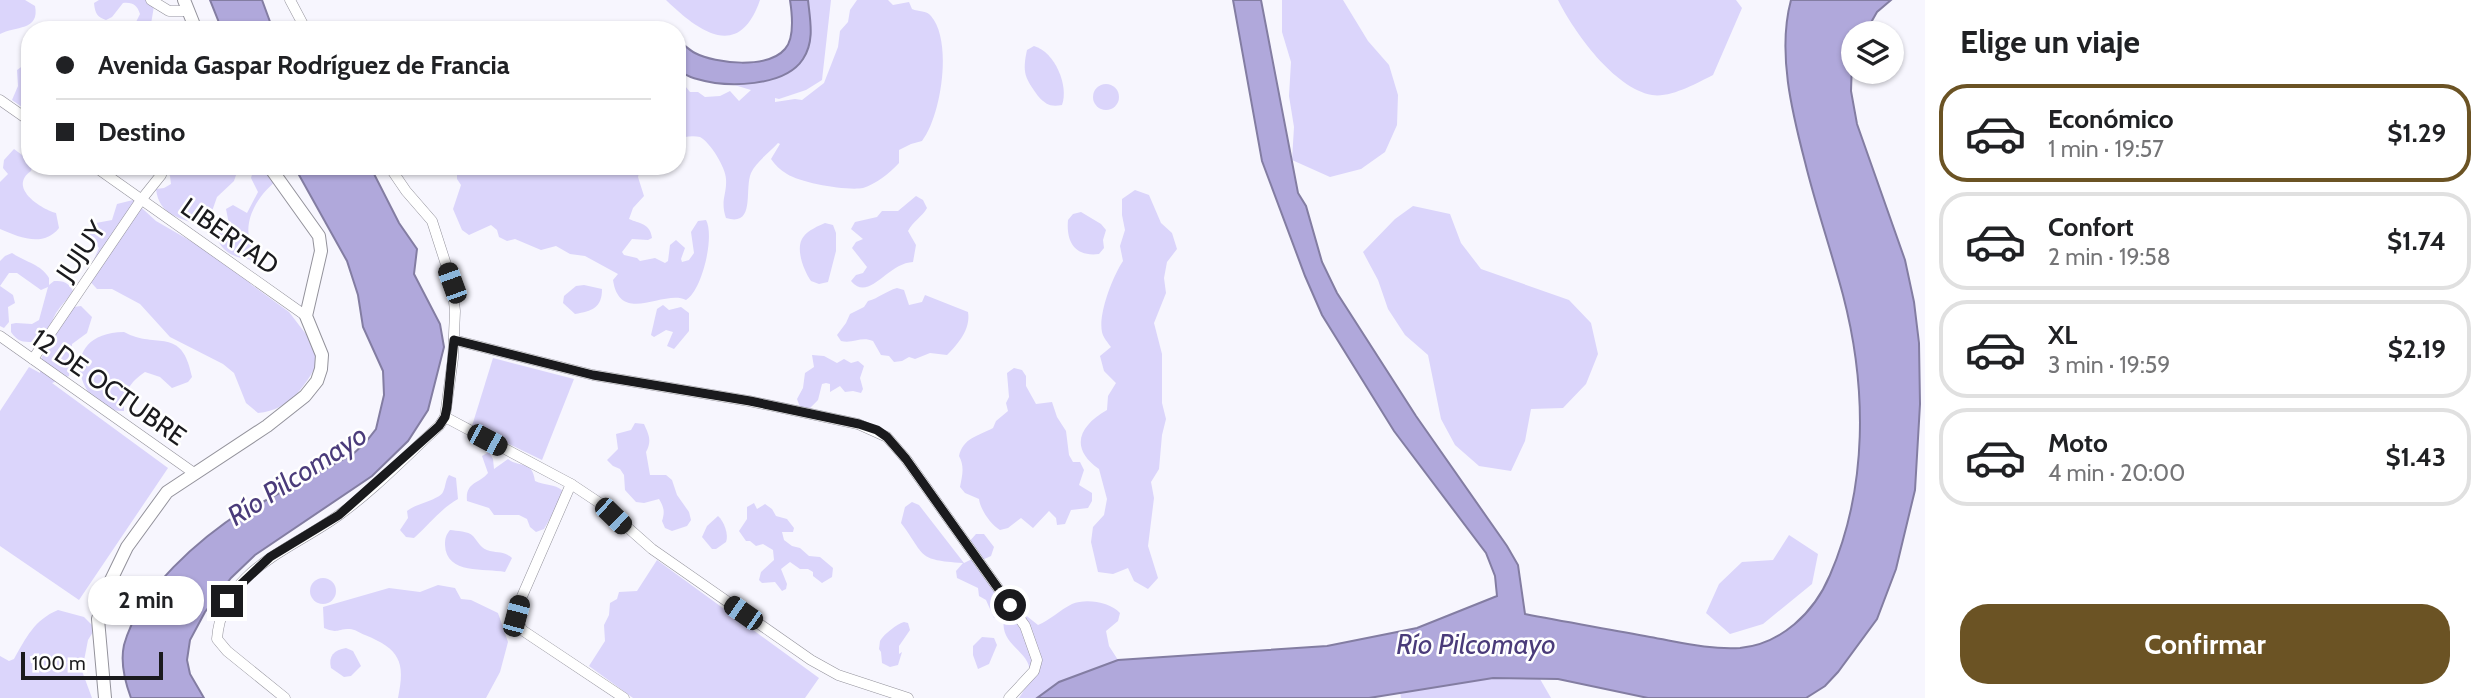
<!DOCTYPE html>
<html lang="es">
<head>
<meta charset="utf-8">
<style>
	:root { --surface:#fff; --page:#f2f2f2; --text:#202124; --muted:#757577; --line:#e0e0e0; --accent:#6b5324 }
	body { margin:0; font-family:Cabin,sans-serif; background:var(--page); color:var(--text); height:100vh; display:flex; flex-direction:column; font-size:26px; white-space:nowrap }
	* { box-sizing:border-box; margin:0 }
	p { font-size:23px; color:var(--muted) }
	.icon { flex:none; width:38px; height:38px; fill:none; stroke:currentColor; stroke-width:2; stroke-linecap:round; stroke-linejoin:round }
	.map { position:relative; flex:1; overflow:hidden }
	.side { display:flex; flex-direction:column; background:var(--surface); width:560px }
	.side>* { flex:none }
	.banner { position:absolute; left:21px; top:21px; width:665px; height:154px; border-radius:28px; box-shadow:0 2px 5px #0004; display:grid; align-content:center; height:154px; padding:0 35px; background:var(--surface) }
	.fabs { position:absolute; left:1841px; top:21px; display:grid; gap:14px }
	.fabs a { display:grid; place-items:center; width:63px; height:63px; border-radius:50%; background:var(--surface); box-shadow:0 2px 5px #0004; font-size:35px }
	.scale { position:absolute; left:21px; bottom:18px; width:142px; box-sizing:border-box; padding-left:7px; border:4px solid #1a1a1d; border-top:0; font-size:19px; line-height:24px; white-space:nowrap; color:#1a1a1d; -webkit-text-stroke:5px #fff; paint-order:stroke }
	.end { position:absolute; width:32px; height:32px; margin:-16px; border:9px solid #1a1a1d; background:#fff; box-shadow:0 0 0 4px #fff }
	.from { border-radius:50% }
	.bubble { position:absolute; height:49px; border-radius:24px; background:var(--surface); box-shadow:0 2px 5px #0004; font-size:23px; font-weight:700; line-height:49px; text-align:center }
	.car { position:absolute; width:21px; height:42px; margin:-21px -10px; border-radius:9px; box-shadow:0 0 5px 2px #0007; background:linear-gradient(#222 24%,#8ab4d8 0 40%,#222 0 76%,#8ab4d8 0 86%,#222 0) }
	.banner b { display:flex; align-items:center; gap:24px; height:66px; font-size:26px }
	.banner b+b { border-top:2px solid var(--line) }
	.banner i { width:18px; height:18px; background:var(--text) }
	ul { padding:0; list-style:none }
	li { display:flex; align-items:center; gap:21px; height:98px; margin:0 14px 10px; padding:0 21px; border:4px solid var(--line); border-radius:28px }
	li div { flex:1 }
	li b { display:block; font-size:26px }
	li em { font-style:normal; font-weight:700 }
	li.selected { border-color:var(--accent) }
	li>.icon { width:63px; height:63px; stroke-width:1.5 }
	h2 { padding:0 35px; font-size:32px; line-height:84px }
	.cta { display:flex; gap:14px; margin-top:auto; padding:14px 35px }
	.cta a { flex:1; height:80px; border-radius:28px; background:var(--accent); color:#fff; font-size:28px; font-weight:700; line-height:80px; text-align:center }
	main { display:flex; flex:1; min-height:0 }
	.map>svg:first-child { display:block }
</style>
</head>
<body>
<main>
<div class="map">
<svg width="1925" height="698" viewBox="0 0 1925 698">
	<rect width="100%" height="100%" fill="#f7f6fe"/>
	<!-- green -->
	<g fill="#dbd5fb">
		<path d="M0,0H25L35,6C40,31 15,26 0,34Z"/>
		<path d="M99,0H148L154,6L150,30H132L140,14C137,5 133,2 123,3L112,17L106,20C97,17 95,13 94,3Z"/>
		<path d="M666,0H760C739,61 699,32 666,0Z"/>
		<path d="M808,0H831L822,80L806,90L779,99L775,98V102L795,99L802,100L824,83L838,47L840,31L848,22L850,10L857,0H888L893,5L909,2L912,9C919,12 926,10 931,16C953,41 941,117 922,141L911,144L899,150V163C890,173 876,184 863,188C847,191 801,183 787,174C780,170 775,165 771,159L780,144L778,143C770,152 756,162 751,173C744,190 756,227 726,218C720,200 727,195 726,179C726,168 710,142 700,137C693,135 684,137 677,138V76L690,92H698L705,97L720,96L730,91L739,101L751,90L731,84L773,80L811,40Z"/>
		<path d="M1282,0H1343L1368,41L1389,65L1398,95L1397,125L1385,152L1361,169L1330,177L1292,160L1294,127L1289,96L1291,62L1282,32Z"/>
		<path d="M1558,0H1736L1742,8L1713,75C1697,83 1671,98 1652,95C1614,88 1574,32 1558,0Z"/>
		<path d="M1034,46C1055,52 1069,86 1062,105C1051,107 1046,105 1038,96C1025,78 1022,73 1027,50Z"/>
		<path d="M24,65H30L29,112L12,100L18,86L17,70Z"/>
		<circle cx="1106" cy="97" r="13"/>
		<path d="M14,149L30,161V166H32L31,171C8,187 39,208 56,213L59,228C43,248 19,237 0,229V182L8,174L3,168L4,160Z"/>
		<path d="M165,166H239L234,181L217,197L210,217L202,226C181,218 159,216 156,189L164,188L171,184L170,176L165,170Z"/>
		<path d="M457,166H641L638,177L644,196L633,208L629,219C640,224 650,223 652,238L648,240L632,239L622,252L624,255L637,258L640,261L655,258L665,263L668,261L670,245L676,240L685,248L681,259L682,262L689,260L694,253L691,232L698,221L706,220C715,236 702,291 686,300C664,289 620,326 613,280L618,274L585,256L570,254L556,246L541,250L515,239L507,241L499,237L497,230L491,225L469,235L462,230L453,209L461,185L457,179Z"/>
		<path d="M260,167L268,169L276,181C260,194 245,216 249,237C251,246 255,250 254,260C238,259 224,254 217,239L219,231H227L229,224L226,209L233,205L247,213L258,192L251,178L253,171Z"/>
		<path d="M1135,190L1149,195L1161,223L1172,233L1177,249L1167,262L1164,278L1166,293L1154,323L1162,354V403L1166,419L1162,435L1159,469L1151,482L1154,498L1148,546L1158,578L1148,589L1134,581L1128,568L1113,574L1098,572L1091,542L1093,527L1104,515L1107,499L1099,469C1069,448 1079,426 1107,410L1108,396L1116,383L1104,371L1100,356L1111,347C1108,343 1103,337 1102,332C1098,314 1113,276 1123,261L1120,246L1125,230L1122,215V199Z"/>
		<path d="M916,196L923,200L927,208C922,217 913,221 908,231L916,245L913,262C887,263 869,303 851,281L856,275L863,273L867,267L852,248L856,242L863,239L851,229L855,222L877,217L882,211H898Z"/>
		<path d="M133,200L156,221L227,262L252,285L289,312L322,355C307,383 292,410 258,413L246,403L234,373L223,364L170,337L140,304L112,289H97L86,277L99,248L88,236L96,223L112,220L117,204Z"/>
		<path d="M1413,206L1450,214L1461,243L1481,269L1569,300L1591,323L1598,354L1586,384L1563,408L1531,409L1525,441L1511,471L1479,466L1455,445L1441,419L1428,355L1405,335L1388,309L1378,280L1363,252L1395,219Z"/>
		<path d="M1081,212L1101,224L1106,230L1103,240L1104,248L1099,254C1075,257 1066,242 1068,220L1073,214Z"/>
		<path d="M825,223L833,225L836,233V251L828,282L819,284L811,281C804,271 794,247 804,236C809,230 818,226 825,223Z"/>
		<path d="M12,253C25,262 41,264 49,278V285L54,281C64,281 68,282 73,291C68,299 61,305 56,313C49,326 47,343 29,342C20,342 16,339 11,332V324L16,323L32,324L39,320L48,287L41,290L17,273H9L0,286L13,295L15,303L8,307L9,322L4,328L0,326V261L5,256Z"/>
		<path d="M584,285L602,289C602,308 592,311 575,314L563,303L564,296L576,286Z"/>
		<path d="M897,288L904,290L909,305L922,302L925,295L968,312C971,329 958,344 947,355L930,353L915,359L909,357L902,361L894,362L889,356L881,355L873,341C861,336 853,344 841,341L837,335L846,323L850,314L864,307L868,301C879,298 886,291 897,288Z"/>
		<path d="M663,305L669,310L681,307L689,313V331L674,349L667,346L673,332L666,330L654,337L651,335L657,309Z"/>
		<path d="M81,306L92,317L87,333L72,344L69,376L52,383L168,468L79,600L0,546V411L29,367L40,373V361L66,308Z"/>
		<path d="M124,332C157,350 182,325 192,377L188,382L172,388L160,377L145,372C129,383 124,392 124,411C79,413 53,333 124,332Z"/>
		<path d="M812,355L824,356L837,363L844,359L851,363L858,361L864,366L860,378L863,389L861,393L853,391L845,392L840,386L830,392V384L826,383L822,384L818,400L809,409L800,407L797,399L803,388L805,373L814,367Z"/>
		<path d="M493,358L574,379L542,460L472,426Z"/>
		<path d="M1014,368L1022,370L1026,376V386L1036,404L1052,402L1057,417L1066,431L1069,455L1073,462H1080L1084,470L1079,485L1092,493V501L1088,508L1071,510L1065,524L1057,525L1056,518L1049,511L1033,528L1021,518L1008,528L1000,530C991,525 980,509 979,499L965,493L960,487C962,476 965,467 959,456C963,438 978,436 993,428L996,421L1008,411L1006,403L1009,397L1007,373Z"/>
		<path d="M635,423L644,424C649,435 652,441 646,452L650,475H666L672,480L677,495L689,512L691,520L687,526L672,531L665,528L662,521C665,512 664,507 659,499L644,503L636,502L625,490L624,475L620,469L613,466L607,460L618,449L616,434L631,430Z"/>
		<path d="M489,452L493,459L494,469L508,459C521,469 532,459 535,481C545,486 554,483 563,491L561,513L552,515L544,529L536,532L530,527L527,519L519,515H494L489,508L467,501C465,482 479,484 488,473L482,456Z"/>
		<path d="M449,475L456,478L458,499C440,509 429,525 414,538L406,537L400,530L408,518L407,511C417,503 439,500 443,492C446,486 445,481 449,475Z"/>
		<path d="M912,502L919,505L964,563L972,559L968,543L976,534H984L994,547L991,556L980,561L982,575L986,578L1006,608L1013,605L1038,625C1050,620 1060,610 1072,604C1086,598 1110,602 1120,613L1118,621L1106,631L1109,646L1118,660L1059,682L1037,698H1019C1052,651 998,654 1004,619L994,618L986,600L979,596L978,588L957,578L956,571L963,563C916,560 926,556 901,523L905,507Z"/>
		<path d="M754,503L757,509L765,504L772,509L776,516L787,519L794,528L793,532H782L784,540L792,546L800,548L809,556L820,557L833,568L832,577L822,583L813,576V572L808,569H800L790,562L781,569L787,584L786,589L782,591L775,582L762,583L759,580L761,572L774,560L773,550L763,544L756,546L750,541H746L739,531L747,519V507Z"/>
		<path d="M718,516C724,521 729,535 726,542L716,549H712L702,537L707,526Z"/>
		<path d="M450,530C457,531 468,531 473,536C478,542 481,549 490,551C499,553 504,551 512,558L505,572C485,568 446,575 445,545C445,538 446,535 450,530Z"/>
		<path d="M1789,535L1818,554L1812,584L1763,624L1730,634L1706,613L1719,584L1742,562L1773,560Z"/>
		<path d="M657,560L819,678L805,698H633L589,666L605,641L604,625L609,615L610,603L617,599L619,592L637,591Z"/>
		<circle cx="323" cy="591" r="13"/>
		<path d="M438,585L455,588L461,599L471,600L498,613L508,642L500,672L486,698H398C406,661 399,649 365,635C360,633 354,629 350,629C336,629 339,634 324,628L323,607L389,588L420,592Z"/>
		<path d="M58,610L84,617L92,625L93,632L88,640L82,671L92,698H0V656L9,661L14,659C26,638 34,620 58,610Z"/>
		<path d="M904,622L908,623L910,630L899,646V654L902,652L898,665L890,667L882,663L881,652L879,649L880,641C884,634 897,624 904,622Z"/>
		<path d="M982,637L994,638L997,645L989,664L978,669L973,655V646Z"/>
		<path d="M346,648L353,651L361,666L351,676L344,677L331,668C328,656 334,650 346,648Z"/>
		<path d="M1493,678L1540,679L1551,698H1401L1400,692Z"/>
	</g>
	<!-- water -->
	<g fill="#b0a8db" stroke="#837da2" stroke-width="2">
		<path d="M210,0H262L273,30H222Z"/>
		<path d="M790,0H808C810,20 815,41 803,59C785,87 727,88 697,79C690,78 683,73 677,70V39C683,44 689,50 695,53C716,64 768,69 785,49C795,38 792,13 790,0Z"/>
		<path d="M1233,0H1261L1298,193L1306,206L1322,262L1337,293L1416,416L1507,546L1518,565L1525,614C1566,622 1608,629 1650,637C1679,642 1710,650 1740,648C1781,644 1814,613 1830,575C1868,487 1867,387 1843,295C1831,250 1816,207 1805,162C1792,112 1777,52 1791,0H1891L1877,12L1865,33H1853L1851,91L1857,124L1905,260L1914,302L1919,343L1920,404L1915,490L1896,569L1877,619L1838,672L1825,686L1806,698H1648L1558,679L1493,678L1369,698H1037L1059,682L1118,660L1327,646L1417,628L1497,596L1495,576L1486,553L1394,431L1322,315L1305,276L1262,161Z"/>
		<path d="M294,166H370L399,223L417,249L414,274L440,324L444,347L428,410L408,441L372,476L255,555L231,578L205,612L190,640L187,660L190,674L204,698H131C125,682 120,663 124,645C139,590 200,538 247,508L257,505L353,454L365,443L376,429L384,395L383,371L363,327L358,295L347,261Z"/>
	</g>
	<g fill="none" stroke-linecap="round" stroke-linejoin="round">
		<defs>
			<g id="minor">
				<path d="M151,0L169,11H187"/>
				<path d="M290,0L306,30"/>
				<path d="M0,100L30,121"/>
				<path d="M94,166L306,316"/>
				<path d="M0,336L194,473"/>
				<path d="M454,340L593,375L749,401L858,424L887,437L906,459L1025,626L1037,660L1034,671L1009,698"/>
				<path d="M33,359L141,200L161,175L164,166"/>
				<path d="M445,417L571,484L601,504L652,549L811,660L838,675L908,698"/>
				<path d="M571,484L520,601L516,616L522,630L624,698"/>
				<path d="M285,698L227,651L217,639C222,570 291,550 339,515C375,489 406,456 439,426L445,417L453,358L455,311L452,283L432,221L406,191L389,166"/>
			</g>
			<g id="tertiary">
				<path d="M184,0L196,30"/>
				<path d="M105,698L98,619L111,580L127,547L167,492L267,426L305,396L317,381L321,369L322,355L306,316L321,251L319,236L269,166"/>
			</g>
		</defs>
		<!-- minor casing -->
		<use href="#minor" stroke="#93929b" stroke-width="11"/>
		<!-- tertiary casing -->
		<use href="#tertiary" stroke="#93929b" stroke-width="14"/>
		<!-- minor -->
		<use href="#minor" stroke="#fff" stroke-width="10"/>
		<!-- tertiary -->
		<use href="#tertiary" stroke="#fff" stroke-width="12"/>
	</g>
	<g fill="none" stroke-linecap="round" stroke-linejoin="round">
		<!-- route -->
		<path stroke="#1a1a1d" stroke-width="9" d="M227,601L237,588L270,557L339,515L439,426L445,417L447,407L454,340L593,375L750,401L859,424L877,430L887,437L906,459L1010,605"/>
	</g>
	<g text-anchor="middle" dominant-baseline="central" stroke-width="5" stroke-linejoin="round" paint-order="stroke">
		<!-- street labels -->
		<g font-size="26" fill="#1a1a1d" stroke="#fff">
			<text transform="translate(230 236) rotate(35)">LIBERTAD</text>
			<text transform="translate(81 251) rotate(-56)">JUJUY</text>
			<text transform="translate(109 387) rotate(35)">12 DE OCTUBRE</text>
		</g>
		<!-- water labels -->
		<g font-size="28" font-style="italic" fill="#4a3b7a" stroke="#fff">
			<text transform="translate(297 475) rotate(-33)">Río Pilcomayo</text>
			<text x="1476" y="644">Río Pilcomayo</text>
		</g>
	</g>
</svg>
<div class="fabs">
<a><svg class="icon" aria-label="layers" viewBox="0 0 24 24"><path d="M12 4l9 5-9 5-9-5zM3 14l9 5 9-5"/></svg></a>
</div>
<div class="scale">100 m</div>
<i class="end from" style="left:1010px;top:605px"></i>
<i class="end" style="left:227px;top:601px"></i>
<div class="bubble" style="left:88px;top:576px;width:116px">2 min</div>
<i class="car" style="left:452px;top:283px;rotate:340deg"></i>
<i class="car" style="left:487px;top:440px;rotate:118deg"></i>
<i class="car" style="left:613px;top:516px;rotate:134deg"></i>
<i class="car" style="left:743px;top:613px;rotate:305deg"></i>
<i class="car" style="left:516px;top:616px;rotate:15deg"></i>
<div class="banner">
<b><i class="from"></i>Avenida Gaspar Rodríguez de Francia</b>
<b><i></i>Destino</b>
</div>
</div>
<section class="side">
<h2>Elige un viaje</h2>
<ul>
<li class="selected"><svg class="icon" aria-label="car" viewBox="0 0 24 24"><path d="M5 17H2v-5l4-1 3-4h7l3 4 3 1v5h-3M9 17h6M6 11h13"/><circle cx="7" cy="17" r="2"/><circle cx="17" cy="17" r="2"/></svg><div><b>Económico</b><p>1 min · 19:57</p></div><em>$1.29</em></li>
<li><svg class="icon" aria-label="car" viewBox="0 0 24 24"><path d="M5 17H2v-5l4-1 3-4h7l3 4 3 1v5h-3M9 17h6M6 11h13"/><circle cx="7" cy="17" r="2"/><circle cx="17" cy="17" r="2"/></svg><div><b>Confort</b><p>2 min · 19:58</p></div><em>$1.74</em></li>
<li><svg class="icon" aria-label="car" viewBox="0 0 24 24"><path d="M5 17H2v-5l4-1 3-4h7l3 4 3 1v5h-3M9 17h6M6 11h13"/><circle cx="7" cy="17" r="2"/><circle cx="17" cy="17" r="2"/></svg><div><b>XL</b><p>3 min · 19:59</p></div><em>$2.19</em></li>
<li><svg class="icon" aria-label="car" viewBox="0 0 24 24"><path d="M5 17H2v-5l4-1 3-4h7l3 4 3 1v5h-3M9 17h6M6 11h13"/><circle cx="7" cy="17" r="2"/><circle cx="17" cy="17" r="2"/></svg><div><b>Moto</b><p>4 min · 20:00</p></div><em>$1.43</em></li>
</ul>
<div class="cta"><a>Confirmar</a></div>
</section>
</main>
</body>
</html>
